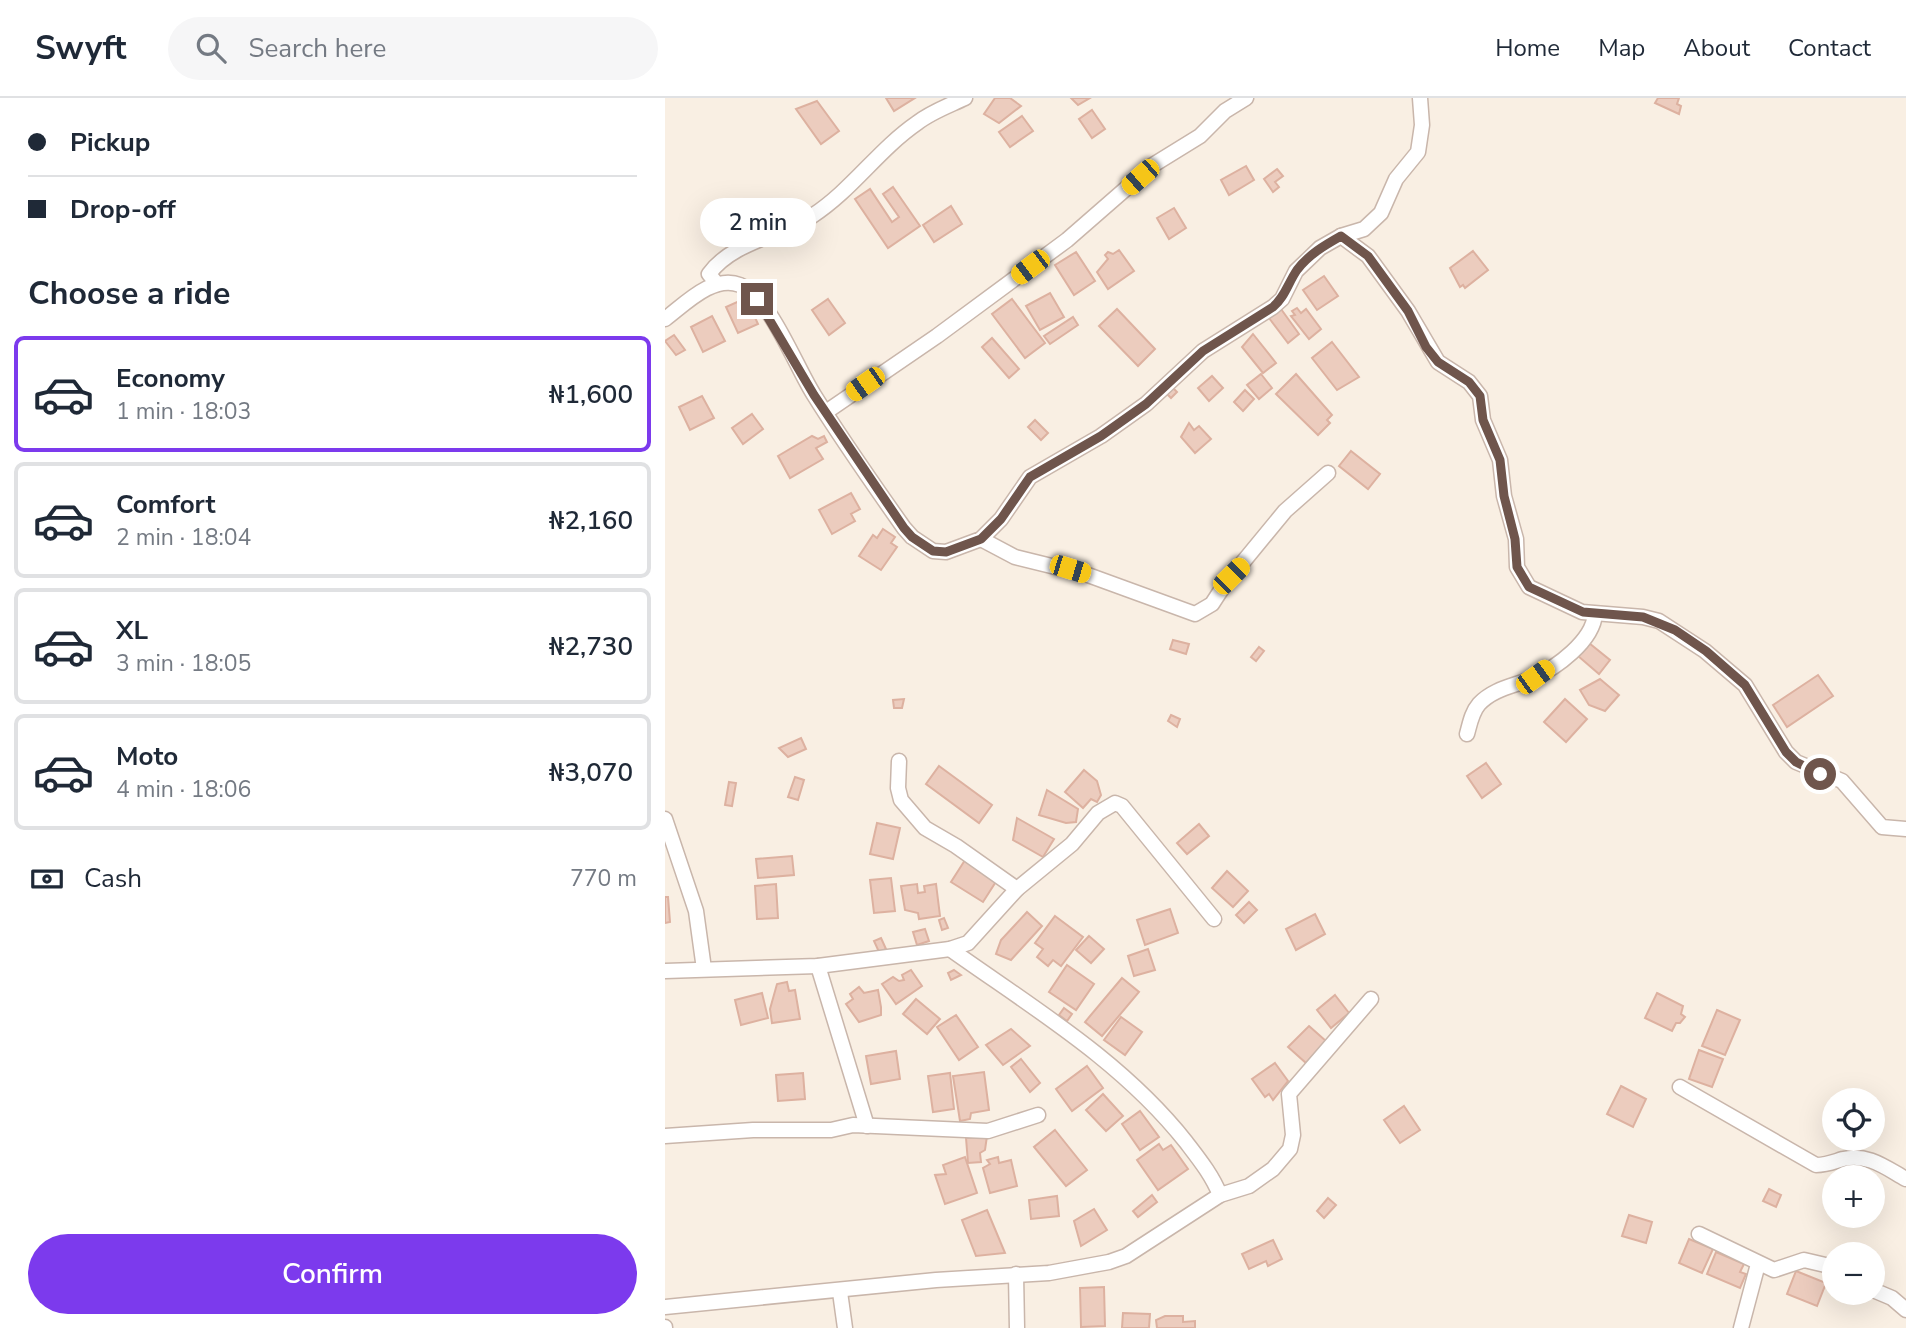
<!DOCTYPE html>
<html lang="en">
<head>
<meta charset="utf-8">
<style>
	:root { --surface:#fff; --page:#f6f6f7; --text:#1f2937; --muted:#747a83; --line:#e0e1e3; --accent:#7c3aed }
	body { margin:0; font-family:"Nunito Sans",sans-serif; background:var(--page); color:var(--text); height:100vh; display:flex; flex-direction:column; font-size:26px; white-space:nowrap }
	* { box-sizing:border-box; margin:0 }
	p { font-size:23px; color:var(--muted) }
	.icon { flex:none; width:38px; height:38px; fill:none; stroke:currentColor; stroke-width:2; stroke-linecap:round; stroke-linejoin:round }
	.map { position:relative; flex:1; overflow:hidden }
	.side { display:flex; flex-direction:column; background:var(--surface); width:665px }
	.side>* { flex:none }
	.top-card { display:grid; align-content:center; height:154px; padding:0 28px; background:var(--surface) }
	.controls { position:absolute; left:1157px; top:990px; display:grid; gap:14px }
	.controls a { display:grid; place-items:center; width:63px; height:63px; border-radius:50%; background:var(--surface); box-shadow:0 7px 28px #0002; font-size:35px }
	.end { position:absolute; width:32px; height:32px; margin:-16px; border:9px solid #6f554c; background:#fff; box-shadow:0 0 0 4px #fff }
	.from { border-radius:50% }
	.bubble { position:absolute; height:49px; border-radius:24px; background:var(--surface); box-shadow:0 7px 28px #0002; font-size:23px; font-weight:600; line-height:49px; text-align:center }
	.car { position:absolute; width:21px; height:42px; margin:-21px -10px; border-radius:9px; box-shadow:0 0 5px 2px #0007; background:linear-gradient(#f5c518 24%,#345 0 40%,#f5c518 0 76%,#345 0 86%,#f5c518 0) }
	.top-card b { display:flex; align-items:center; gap:24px; height:66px; font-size:26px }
	.top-card b+b { border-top:2px solid var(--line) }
	.top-card i { width:18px; height:18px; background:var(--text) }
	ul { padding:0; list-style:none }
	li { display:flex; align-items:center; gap:21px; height:116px; margin:0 14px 10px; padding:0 14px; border:4px solid var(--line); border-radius:10px }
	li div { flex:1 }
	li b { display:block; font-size:26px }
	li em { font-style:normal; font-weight:600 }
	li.on { border-color:var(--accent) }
	li>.icon { width:63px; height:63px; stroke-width:1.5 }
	h2 { padding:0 28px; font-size:32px; line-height:84px }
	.pay { display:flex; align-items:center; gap:18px; height:77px; padding:0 28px; font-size:26px }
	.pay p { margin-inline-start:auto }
	.button { display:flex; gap:14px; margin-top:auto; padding:14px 28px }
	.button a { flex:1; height:80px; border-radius:42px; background:var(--accent); color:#fff; font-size:28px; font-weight:600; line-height:80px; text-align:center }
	header { display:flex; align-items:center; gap:42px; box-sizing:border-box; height:98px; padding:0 35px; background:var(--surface); border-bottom:2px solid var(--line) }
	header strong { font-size:33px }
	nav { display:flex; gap:38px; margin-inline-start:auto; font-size:24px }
	.search { width:490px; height:63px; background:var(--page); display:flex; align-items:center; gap:18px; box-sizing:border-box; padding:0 24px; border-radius:38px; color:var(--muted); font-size:26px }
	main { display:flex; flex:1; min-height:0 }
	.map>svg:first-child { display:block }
</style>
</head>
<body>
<header>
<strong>Swyft</strong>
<div class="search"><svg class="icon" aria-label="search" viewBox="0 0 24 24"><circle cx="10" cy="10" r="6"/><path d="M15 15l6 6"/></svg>Search here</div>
<nav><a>Home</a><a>Map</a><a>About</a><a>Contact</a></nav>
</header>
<main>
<section class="side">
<div class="top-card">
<b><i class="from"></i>Pickup</b>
<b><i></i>Drop-off</b>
</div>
<h2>Choose a ride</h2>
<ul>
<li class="on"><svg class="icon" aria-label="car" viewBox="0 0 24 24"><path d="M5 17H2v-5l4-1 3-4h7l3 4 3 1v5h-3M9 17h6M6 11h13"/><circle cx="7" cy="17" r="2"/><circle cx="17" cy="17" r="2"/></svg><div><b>Economy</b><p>1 min · 18:03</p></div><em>₦1,600</em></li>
<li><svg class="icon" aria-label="car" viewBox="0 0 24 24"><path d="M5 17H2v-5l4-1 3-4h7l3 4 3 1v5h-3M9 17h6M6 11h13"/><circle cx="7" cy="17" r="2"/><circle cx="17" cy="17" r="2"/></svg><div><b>Comfort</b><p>2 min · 18:04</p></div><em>₦2,160</em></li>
<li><svg class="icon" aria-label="car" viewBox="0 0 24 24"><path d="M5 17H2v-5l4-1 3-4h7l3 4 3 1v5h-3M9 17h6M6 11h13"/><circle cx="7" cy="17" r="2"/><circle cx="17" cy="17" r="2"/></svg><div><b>XL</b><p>3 min · 18:05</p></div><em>₦2,730</em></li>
<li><svg class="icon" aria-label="car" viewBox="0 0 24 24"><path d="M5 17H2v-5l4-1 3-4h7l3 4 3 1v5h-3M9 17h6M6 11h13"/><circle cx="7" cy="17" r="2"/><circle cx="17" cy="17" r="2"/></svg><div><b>Moto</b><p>4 min · 18:06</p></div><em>₦3,070</em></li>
</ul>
<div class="pay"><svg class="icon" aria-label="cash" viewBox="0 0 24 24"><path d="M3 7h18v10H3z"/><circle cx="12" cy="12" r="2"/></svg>Cash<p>770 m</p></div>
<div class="button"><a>Confirm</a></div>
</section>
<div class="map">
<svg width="1241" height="1230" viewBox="0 0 1241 1230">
	<rect width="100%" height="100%" fill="#f9efe3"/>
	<!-- building -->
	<g fill="#ecccbe" stroke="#ddb1a0" stroke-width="2">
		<path d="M221,0H250L229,13Z"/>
		<path d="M330,0H345L356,8L334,25L319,16Z"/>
		<path d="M406,0H425L413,7Z"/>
		<path d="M993,0H1014L1012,6L1016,8L1014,16L990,5Z"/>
		<path d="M152,3L174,33L156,46L131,11Z"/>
		<path d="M427,12L440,31L427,40L414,21Z"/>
		<path d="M357,18L368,33L345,49L334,34Z"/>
		<path d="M581,68L589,82L564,97L556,82Z"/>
		<path d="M612,71L618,78L610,84L614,89L608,94L599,81Z"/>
		<path d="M228,89L255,128L223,150L190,101L205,91L227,124L234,119L218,96Z"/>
		<path d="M286,108L297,126L269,144L258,127Z"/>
		<path d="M509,110L521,130L504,141L492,120Z"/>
		<path d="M454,152L469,173L443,191L432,174L443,161L440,157L443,154L448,156Z"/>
		<path d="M808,153L823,172L800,190L798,187L795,189L785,170Z"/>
		<path d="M411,154L430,183L409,197L390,167Z"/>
		<path d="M659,178L673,198L652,212L638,192Z"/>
		<path d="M385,195L399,219L375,232L361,208Z"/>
		<path d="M81,200L93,226L73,235L61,209Z"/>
		<path d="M163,201L180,225L164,237L147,212Z"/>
		<path d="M347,201L380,245L360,260L327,216Z"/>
		<path d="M632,210L636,215L641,211L656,231L644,241L626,218L630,217L627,213Z"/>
		<path d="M452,211L490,251L473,268L434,228Z"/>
		<path d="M616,211L634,236L623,245L604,220Z"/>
		<path d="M47,218L60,243L38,254L26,229Z"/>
		<path d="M408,219L413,227L385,246L379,238Z"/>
		<path d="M588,236L611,265L598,275L577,249Z"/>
		<path d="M9,237L20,252L11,257L0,243Z"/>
		<path d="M327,240L354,271L344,280L317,249Z"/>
		<path d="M667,244L694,279L672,292L647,260Z"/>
		<path d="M596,276L607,290L594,301L582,287Z"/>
		<path d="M631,276L667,317L662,322L665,325L653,337L611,296Z"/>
		<path d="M547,278L558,290L544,303L533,290Z"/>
		<path d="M506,288L512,294L506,300L500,294Z"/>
		<path d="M580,292L589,301L578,313L569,304Z"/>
		<path d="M37,298L49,320L25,332L14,309Z"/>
		<path d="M87,316L98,331L78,346L67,330Z"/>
		<path d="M370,322L383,335L376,342L363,329Z"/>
		<path d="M524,325L529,332L534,328L546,341L530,355L516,339Z"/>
		<path d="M147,338L153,341L159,338L162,344L151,350L158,361L125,380L113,358Z"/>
		<path d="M686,353L715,376L703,391L674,368Z"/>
		<path d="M186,395L195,411L186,416L190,423L167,436L154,412Z"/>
		<path d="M218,431L230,439L226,445L232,449L216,472L194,458L208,437L212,440Z"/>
		<path d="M508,542L524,546L521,556L505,551Z"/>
		<path d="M924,545L945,562L934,576L913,558Z"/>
		<path d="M594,549L599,553L591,563L586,559Z"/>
		<path d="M1153,577L1168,598L1122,629L1108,607Z"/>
		<path d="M935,581L954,597L940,613L924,607L915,592Z"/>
		<path d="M239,601L237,610H229L228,602Z"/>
		<path d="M900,601L922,621L901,644L879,624Z"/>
		<path d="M506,617L515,621L512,629L503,623Z"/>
		<path d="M136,640L141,651L123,659L114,650Z"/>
		<path d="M821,665L836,686L817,700L802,678Z"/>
		<path d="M274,668L327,707L314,725L261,686Z"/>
		<path d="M419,672L432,683L436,697L432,704L426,701L418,710L400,694Z"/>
		<path d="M130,679L139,682L133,702L123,699Z"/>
		<path d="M64,684L71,685L67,708L60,707Z"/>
		<path d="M382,692L413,711L411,724L401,725L374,717Z"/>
		<path d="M352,720L389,741L378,759L348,742Z"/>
		<path d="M212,725L235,730L228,761L205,756Z"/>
		<path d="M534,726L544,738L522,756L512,745Z"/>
		<path d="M127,758L129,777L93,780L91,761Z"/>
		<path d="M300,762L332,782L318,804L286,784Z"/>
		<path d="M562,773L583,793L568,809L547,790Z"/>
		<path d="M226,780L230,813L209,815L205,782Z"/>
		<path d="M111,786L113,820L92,821L90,788Z"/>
		<path d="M252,786L253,795L260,794L259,788L271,786L275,818L254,821L253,815L240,812L236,788Z"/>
		<path d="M0,799H3L5,824L0,825Z"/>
		<path d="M584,804L592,812L579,825L571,817Z"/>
		<path d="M505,811L513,835L480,847L472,822Z"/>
		<path d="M362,814L377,828L346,862L331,856L336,842Z"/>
		<path d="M650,816L660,836L631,852L621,831Z"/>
		<path d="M390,818L418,839L396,868L388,862L383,868L372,859L378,851L370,845Z"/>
		<path d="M279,820L283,830L277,832L274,822Z"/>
		<path d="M260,831L264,843L252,847L248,834Z"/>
		<path d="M424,838L439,851L426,865L411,852Z"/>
		<path d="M216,840L221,851L214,854L209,843Z"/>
		<path d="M483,851L490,872L469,878L463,858Z"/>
		<path d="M402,867L429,886L411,912L384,894Z"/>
		<path d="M246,872L257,888L231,906L217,886L228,879L234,883L239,882L237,877Z"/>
		<path d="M289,872L296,877L286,882L283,875Z"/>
		<path d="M457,880L474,894L437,938L420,924Z"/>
		<path d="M122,884L124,893L130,892L135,921L107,925L105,911L112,886Z"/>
		<path d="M194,889L199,895L213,892L216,909V917L194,924L181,906L188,901L185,896Z"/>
		<path d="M97,895L103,920L76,927L70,902Z"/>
		<path d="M992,895L1018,908L1016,916L1020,919L1015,925H1011L1007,933L980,920Z"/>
		<path d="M670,897L684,915L666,930L652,912Z"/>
		<path d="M251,901L275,921L262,936L238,916Z"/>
		<path d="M399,910L407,916L402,923L394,917Z"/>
		<path d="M1052,912L1075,922L1060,957L1037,948Z"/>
		<path d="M291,917L313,949L294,962L272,929Z"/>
		<path d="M456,919L477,934L460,957L439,942Z"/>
		<path d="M644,928L661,943L641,965L623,949Z"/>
		<path d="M346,931L365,948L338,967L321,947Z"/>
		<path d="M1034,952L1058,961L1047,989L1024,981Z"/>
		<path d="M231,953L235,981L206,986L201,958Z"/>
		<path d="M356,961L375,985L365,994L346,969Z"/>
		<path d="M610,965L623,983L608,1002L604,996L600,999L587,981Z"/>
		<path d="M422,968L438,990L407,1013L391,991Z"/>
		<path d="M319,974L324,1012L306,1015L305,1021L295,1023L288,978Z"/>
		<path d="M138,975L140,1001L113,1003L111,977Z"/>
		<path d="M285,975L289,1011L268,1014L263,978Z"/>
		<path d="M956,988L981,1001L968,1029L942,1016Z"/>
		<path d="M438,996L458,1018L441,1033L421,1012Z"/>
		<path d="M739,1008L755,1032L735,1045L719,1022Z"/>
		<path d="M475,1013L494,1039L475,1052L457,1026Z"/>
		<path d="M390,1032L422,1072L401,1088L369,1049Z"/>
		<path d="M322,1038L320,1052L315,1055L316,1064L303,1065L301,1040Z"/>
		<path d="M494,1046L498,1052L506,1047L523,1071L493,1092L472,1062Z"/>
		<path d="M300,1059L312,1095L280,1106L270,1077L281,1076L278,1067Z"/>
		<path d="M333,1059L334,1065L346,1062L352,1088L325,1095L318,1070L325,1066L322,1062Z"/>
		<path d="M1208,1084L1215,1087L1208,1106Z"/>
		<path d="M1104,1091L1116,1097L1111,1109L1098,1103Z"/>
		<path d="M487,1097L492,1104L473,1119L468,1113Z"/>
		<path d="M392,1098L394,1118L366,1121L364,1102Z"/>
		<path d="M663,1100L671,1107L659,1120L652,1113Z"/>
		<path d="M429,1111L442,1132L416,1148L409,1123Z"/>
		<path d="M322,1112L340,1155L311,1158L297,1122Z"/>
		<path d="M964,1117L987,1124L981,1145L957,1138Z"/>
		<path d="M1024,1141L1048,1151L1037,1175L1014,1165Z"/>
		<path d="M608,1142L617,1161L603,1168L601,1163L584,1171L577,1156Z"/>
		<path d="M1051,1154L1079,1166L1075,1174L1081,1176L1075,1190L1042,1176Z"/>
		<path d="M1131,1173L1161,1185L1152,1208L1122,1196Z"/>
		<path d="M439,1189L440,1228L416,1229L415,1190Z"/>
		<path d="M458,1215L485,1216L484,1230H457Z"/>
		<path d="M500,1218H518V1224L530,1223V1230H492L491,1222Z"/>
	</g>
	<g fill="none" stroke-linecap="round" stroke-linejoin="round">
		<defs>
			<g id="minor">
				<path d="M676,138L703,158L743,213L773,264L804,284L815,298L818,322L835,362L839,398L851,441L852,469L864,489L917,514L978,519L994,523L1040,553L1080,587L1121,654L1131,664L1177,683L1217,729L1241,731"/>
				<path d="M52,186L44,176C67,144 115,138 147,118C187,92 213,52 252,25C266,14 283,8 300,0"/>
				<path d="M0,221C19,207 48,176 75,187C105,199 131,269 149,297C177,342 208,386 239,430L247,439L268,453L281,454L316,441L336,421L365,379L436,338L481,306L538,253L608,209L617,201L631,173L655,150L676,138L699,131L716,115L731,81L753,54L757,27L755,0"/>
				<path d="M161,314L272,238L402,142L488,67L535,38L560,13L581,0"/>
				<path d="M316,441L350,459L423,477L530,516L547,506L560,486L620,413L663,375"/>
				<path d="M802,636C805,625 807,614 814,606C829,590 850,588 868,580C891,570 928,543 930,516"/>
				<path d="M234,663L233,690L236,702L260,730L291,748L352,791"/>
				<path d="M0,721L31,813L39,871"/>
				<path d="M285,851C368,910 457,963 521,1044C534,1061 547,1077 555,1097"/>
				<path d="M153,868L202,1028"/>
				<path d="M0,873L153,868L285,851L303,845L352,791L407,746L433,715L450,705L457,708L549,821"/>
				<path d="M1015,989L1151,1067C1162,1067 1168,1064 1178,1061C1203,1055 1221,1070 1241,1081"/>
				<path d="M0,1038L88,1032H166L188,1027L323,1033L373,1017"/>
				<path d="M1034,1136L1109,1172L1139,1162L1169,1169"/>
				<path d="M351,1176L352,1230"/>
				<path d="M1208,1192L1227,1200L1241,1212"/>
				<path d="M175,1194L180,1230"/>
				<path d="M0,1209L271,1182L384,1175L444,1164L461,1158L555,1097L584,1088L608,1071L625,1051L628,1037L624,996L706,901"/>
				<path d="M0,1229V1230"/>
				<path d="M1076,1230L1093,1166"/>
			</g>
		</defs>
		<!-- minor casing -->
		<use href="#minor" stroke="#c9b6ab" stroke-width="17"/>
		<!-- minor -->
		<use href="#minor" stroke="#fff" stroke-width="14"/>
	</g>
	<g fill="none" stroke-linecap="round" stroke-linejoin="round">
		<!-- route -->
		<path stroke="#6f554c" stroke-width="9" d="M92,201L149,297L239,430L247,439L268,453L281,454L316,441L336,421L365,379L436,338L481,306L538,253L608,209C620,199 623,185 632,172C643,157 660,147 676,138L703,158L743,213L761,249L773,264L804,284L815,298L818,322L835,362L839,398L850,441L852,469L864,489L918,514L978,519L1010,532L1041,553L1080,587L1121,654L1131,664L1155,676"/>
	</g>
</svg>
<div class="controls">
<a><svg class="icon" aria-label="locate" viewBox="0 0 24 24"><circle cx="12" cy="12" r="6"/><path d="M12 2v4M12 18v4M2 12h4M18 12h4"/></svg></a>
<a>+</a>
<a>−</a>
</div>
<i class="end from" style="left:1155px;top:676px"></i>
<i class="end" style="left:92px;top:201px"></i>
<div class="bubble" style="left:35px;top:100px;width:116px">2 min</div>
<i class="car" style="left:475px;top:79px;rotate:229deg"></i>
<i class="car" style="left:365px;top:169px;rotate:233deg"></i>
<i class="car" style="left:200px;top:286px;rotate:235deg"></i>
<i class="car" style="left:405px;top:471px;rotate:107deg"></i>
<i class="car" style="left:566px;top:478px;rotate:45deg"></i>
<i class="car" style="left:870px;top:579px;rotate:54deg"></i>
</div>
</main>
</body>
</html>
